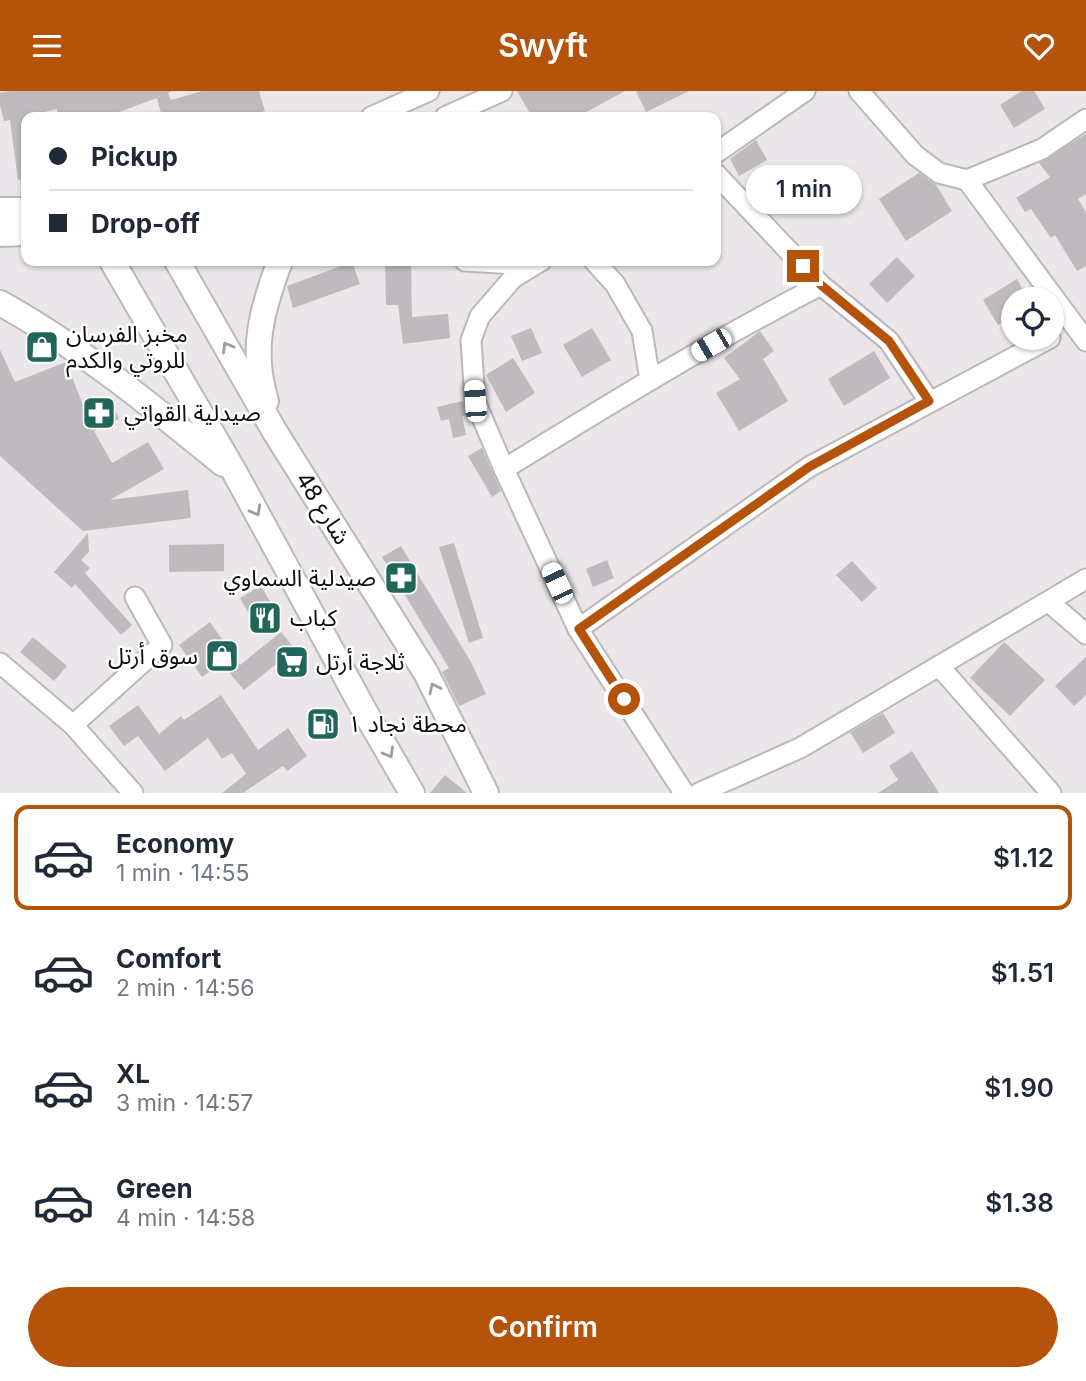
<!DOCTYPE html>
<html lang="en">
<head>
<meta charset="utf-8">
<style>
	:root { --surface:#fff; --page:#f2f2f3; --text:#1f2937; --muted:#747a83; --line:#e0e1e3; --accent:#b45309 }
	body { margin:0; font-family:Inter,"Noto Sans Arabic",sans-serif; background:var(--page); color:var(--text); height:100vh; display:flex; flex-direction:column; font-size:26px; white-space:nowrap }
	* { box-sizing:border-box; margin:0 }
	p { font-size:23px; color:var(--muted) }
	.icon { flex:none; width:38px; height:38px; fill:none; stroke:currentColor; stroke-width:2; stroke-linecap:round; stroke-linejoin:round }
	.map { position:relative; height:702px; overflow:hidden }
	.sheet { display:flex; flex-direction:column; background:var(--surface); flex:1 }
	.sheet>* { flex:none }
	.banner { position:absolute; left:21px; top:21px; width:700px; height:154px; border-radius:14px; box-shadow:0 2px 5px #0004; display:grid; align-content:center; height:154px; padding:0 28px; background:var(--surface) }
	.tools { position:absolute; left:1001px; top:196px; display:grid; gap:14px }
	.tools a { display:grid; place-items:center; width:63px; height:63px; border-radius:50%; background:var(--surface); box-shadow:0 2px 5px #0004; font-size:35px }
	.end { position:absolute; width:32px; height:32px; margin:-16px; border:9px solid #b45309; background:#fff; box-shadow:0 0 0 4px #fff }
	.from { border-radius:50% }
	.bubble { position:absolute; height:49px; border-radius:24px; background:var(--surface); box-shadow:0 2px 5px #0004; font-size:23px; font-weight:600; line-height:49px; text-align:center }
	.car { position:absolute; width:21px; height:42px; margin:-21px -10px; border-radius:9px; box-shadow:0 0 5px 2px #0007; background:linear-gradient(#fff 24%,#345 0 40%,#fff 0 76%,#345 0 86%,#fff 0) }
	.banner b { display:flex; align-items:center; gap:24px; height:66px; font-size:26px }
	.banner b+b { border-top:2px solid var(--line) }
	.banner i { width:18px; height:18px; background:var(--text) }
	ul { padding:12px 0 0; list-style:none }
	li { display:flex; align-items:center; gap:21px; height:105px; margin:0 14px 10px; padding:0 14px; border:4px solid transparent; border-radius:14px }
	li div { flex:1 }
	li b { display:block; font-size:26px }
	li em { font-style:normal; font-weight:600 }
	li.on { border-color:var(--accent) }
	li>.icon { width:63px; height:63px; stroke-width:1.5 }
	.button { display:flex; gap:14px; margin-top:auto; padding:14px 28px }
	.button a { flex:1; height:80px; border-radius:42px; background:var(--accent); color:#fff; font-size:28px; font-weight:600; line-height:80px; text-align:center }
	header { display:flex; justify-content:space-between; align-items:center; height:91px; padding:0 28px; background:var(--accent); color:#fff; font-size:32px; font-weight:600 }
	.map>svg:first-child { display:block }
</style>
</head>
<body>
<header><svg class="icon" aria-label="menu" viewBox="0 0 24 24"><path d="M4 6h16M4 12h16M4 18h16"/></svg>Swyft<svg class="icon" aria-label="heart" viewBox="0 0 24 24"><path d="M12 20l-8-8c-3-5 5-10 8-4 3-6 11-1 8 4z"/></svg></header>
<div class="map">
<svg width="1086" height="702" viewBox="0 0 1086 702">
	<rect width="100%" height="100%" fill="#ebe6e9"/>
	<!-- building -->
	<g fill="#bfbabd">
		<path d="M9,0H172L168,2L171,9L202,0H259L265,20L243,26H162L157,7L106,26H58L57,18L26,25V88L18,89L10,29L4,30L0,14V2Z"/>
		<path d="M517,0H625L577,26H532Z"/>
		<path d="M636,0H689L646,21Z"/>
		<path d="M1022,0H1034L1045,18L1014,37L1000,14Z"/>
		<path d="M1086,43V103L1078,108L1086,121V175L1077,180L1055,144L1051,147L1031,118L1025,121L1016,107L1050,86L1039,72Z"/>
		<path d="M756,49L767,69L739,85L730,68Z"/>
		<path d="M919,82L936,94L952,120L906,150L879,108Z"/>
		<path d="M897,166L915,185L887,212L869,193Z"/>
		<path d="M385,170H411L412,226L448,223L450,247L403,253L398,214H386Z"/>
		<path d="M352,171L360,193L293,217L287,195Z"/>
		<path d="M1017,188L1028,208H1013V226L998,234L983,209Z"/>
		<path d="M531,237L542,262L522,270L511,245Z"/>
		<path d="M592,237L611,269L582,286L563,254Z"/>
		<path d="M760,240L774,260L763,268L788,310L739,340L716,302L740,288L724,267Z"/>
		<path d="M0,259L15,291L66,271L87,324L112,312L119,328L94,340L112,372L148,351L164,378L110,409L188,399L191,427L83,440L0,365Z"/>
		<path d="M874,260L890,287L844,315L828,288Z"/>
		<path d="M513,267L535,302L506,321L486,284Z"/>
		<path d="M463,310L467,324L462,325L466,344L453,347L449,328L441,330L437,316Z"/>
		<path d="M482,357L501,400L492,406L468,365Z"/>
		<path d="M88,442L89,461L81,469L90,477L85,482L132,534L121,544L75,493L72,497L54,481Z"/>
		<path d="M454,452L483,547L469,552L439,456Z"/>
		<path d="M224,453V480L169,481V454Z"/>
		<path d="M401,455L471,571L486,603L459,615L442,581L449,577L382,466Z"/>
		<path d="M607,469L614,487L593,496L586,478Z"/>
		<path d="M852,470L877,497L862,511L836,484Z"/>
		<path d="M261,495L272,514L251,526L240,507Z"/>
		<path d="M210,531L240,574L281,541L295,558L244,599L221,572L202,586L179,554Z"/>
		<path d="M33,546L67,575L54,590L20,561Z"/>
		<path d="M1004,551L1045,589L1010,625L970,587Z"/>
		<path d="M1086,566V604L1074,615L1055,595Z"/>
		<path d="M221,604L258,659L288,637L307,665L287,680L283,675L243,702H222L246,683L232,662L222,668L208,647L165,680L138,645L124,655L109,635L138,614L159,643L181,625L184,629Z"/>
		<path d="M883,622L895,642L863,662L850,641Z"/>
		<path d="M912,660L939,702H878L898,689L889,675Z"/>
		<path d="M445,684L467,702H430Z"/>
	</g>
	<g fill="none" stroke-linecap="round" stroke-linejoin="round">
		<defs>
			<g id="minor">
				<path d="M859,0L915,64L939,82L967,89L1042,58L1086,28"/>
				<path d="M371,26L429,0"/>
				<path d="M445,26L502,0"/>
				<path d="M716,62L805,0"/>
				<path d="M716,83L821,194L889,250L929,310"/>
				<path d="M967,89L1086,250"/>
				<path d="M465,170L533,174"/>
				<path d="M541,170L513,187L480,225L471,249L475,310L504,378L578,538L684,702"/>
				<path d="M594,170L615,193L642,240L650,289"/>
				<path d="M504,378C608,314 712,250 821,194"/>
				<path d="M1049,511L1086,543"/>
				<path d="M578,538L809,376L1050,247"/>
				<path d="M0,572L73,634L133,702"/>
				<path d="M939,575L1051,702"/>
				<path d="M73,634L162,554L135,506"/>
				<path d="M699,702L800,657L1086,488"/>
			</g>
			<g id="major">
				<path d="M0,119H26"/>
				<path d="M0,143L26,142"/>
				<path d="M112,170L235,382L365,621L412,702"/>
				<path d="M177,170L275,341L426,582L486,702"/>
				<path d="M0,212C81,257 152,315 223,373"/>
				<path d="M266,310C250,259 262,218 280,170"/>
			</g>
		</defs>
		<!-- minor casing -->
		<use href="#minor" stroke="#bcb7ba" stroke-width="23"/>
		<!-- major casing -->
		<use href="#major" stroke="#bcb7ba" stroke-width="28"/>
		<!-- minor -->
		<use href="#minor" stroke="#fff" stroke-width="19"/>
		<!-- major -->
		<use href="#major" stroke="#fff" stroke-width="24"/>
	</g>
	<!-- one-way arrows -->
	<defs><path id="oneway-chevron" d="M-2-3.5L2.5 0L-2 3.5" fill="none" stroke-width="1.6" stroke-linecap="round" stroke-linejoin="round" transform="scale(1.75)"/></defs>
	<g stroke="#9e9d9e">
		<use href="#oneway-chevron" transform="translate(227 256) rotate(-120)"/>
		<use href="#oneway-chevron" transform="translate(256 420) rotate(61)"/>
		<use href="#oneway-chevron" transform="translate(434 597) rotate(-116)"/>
		<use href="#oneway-chevron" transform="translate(389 662) rotate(60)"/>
	</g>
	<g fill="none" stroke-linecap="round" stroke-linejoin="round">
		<!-- route -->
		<path stroke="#b45309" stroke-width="9" d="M624,608L579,538L809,376L929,310L889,250L821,194L803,175"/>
	</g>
	<!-- icons -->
	<defs>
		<symbol id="shop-square" viewBox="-11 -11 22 22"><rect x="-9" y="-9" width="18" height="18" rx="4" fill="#20665a" stroke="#fff"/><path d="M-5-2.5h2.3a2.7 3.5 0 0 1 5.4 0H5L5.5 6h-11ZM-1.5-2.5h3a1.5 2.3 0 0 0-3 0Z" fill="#fff"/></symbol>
		<symbol id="pharmacy-square" viewBox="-11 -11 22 22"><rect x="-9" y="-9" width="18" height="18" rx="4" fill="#20665a" stroke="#fff"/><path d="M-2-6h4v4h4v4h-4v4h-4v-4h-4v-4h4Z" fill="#fff"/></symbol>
		<symbol id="restaurant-square" viewBox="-11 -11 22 22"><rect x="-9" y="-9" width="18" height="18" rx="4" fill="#20665a" stroke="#fff"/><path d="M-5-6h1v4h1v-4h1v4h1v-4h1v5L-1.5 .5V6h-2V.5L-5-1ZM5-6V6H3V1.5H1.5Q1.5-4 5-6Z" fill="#fff"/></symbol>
		<symbol id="supermarket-square" viewBox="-11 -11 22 22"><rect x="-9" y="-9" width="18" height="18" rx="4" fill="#20665a" stroke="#fff"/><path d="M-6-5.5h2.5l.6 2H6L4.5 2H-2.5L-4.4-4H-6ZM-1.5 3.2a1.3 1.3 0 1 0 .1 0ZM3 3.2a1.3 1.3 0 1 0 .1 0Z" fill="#fff"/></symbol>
		<symbol id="fuel-square" viewBox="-11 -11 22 22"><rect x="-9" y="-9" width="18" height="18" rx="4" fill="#20665a" stroke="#fff"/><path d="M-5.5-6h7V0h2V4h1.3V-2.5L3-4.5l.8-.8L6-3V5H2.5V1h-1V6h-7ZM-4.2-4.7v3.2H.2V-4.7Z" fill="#fff"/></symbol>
	</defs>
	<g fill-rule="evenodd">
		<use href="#shop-square" x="23" y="237" width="38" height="38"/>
		<use href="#pharmacy-square" x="80" y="303" width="38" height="38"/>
		<use href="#pharmacy-square" x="382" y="468" width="38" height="38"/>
		<use href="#restaurant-square" x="246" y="508" width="38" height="38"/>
		<use href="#shop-square" x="203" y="546" width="38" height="38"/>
		<use href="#supermarket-square" x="273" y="552" width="38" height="38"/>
		<use href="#fuel-square" x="304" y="614" width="38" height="38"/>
	</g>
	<g text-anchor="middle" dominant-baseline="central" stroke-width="5" stroke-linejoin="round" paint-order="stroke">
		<!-- poi labels -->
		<g font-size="23" fill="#0d0b0c" stroke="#fff" text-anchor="start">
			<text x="66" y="243">مخبز الفرسان<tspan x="66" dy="26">للروتي والكدم</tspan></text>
			<text x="124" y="322">صيدلية القواتي</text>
			<text x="376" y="487" text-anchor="end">صيدلية السماوي</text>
			<text x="290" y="527">كباب</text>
			<text x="198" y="565" text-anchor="end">سوق أرتل</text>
			<text x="316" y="571">ثلاجة أرتل</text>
			<text x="348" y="633">محطة نجاد ١</text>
		</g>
		<!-- street labels -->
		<g font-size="23" fill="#0d0b0c" stroke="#fff">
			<text transform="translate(323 417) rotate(58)">شارع 48</text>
		</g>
	</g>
</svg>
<div class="tools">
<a><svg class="icon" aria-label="locate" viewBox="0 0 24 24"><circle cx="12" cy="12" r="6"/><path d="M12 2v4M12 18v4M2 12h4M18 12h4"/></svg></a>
</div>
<i class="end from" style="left:624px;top:608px"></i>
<i class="end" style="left:803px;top:175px"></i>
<div class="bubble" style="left:746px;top:74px;width:116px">1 min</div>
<i class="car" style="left:711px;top:254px;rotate:240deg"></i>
<i class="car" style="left:475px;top:310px;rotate:356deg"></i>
<i class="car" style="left:557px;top:492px;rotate:335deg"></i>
<div class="banner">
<b><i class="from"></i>Pickup</b>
<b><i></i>Drop-off</b>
</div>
</div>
<section class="sheet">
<ul>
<li class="on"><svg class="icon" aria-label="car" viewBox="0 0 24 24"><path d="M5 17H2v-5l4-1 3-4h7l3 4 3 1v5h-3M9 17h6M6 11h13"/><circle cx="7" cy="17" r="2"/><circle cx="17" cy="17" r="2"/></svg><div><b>Economy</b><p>1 min · 14:55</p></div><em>$1.12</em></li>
<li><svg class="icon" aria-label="car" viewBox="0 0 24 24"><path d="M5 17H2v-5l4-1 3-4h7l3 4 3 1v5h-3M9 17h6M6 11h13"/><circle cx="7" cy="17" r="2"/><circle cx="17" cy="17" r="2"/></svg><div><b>Comfort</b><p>2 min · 14:56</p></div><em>$1.51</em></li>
<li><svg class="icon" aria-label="car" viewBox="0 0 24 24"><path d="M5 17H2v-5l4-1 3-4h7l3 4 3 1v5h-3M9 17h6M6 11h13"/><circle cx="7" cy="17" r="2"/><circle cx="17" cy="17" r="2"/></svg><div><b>XL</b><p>3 min · 14:57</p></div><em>$1.90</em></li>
<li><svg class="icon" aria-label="car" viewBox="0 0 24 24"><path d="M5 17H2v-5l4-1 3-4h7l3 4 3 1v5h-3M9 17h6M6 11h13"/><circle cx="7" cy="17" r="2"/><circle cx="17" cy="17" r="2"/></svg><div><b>Green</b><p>4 min · 14:58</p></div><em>$1.38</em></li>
</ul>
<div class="button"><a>Confirm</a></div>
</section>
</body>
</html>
